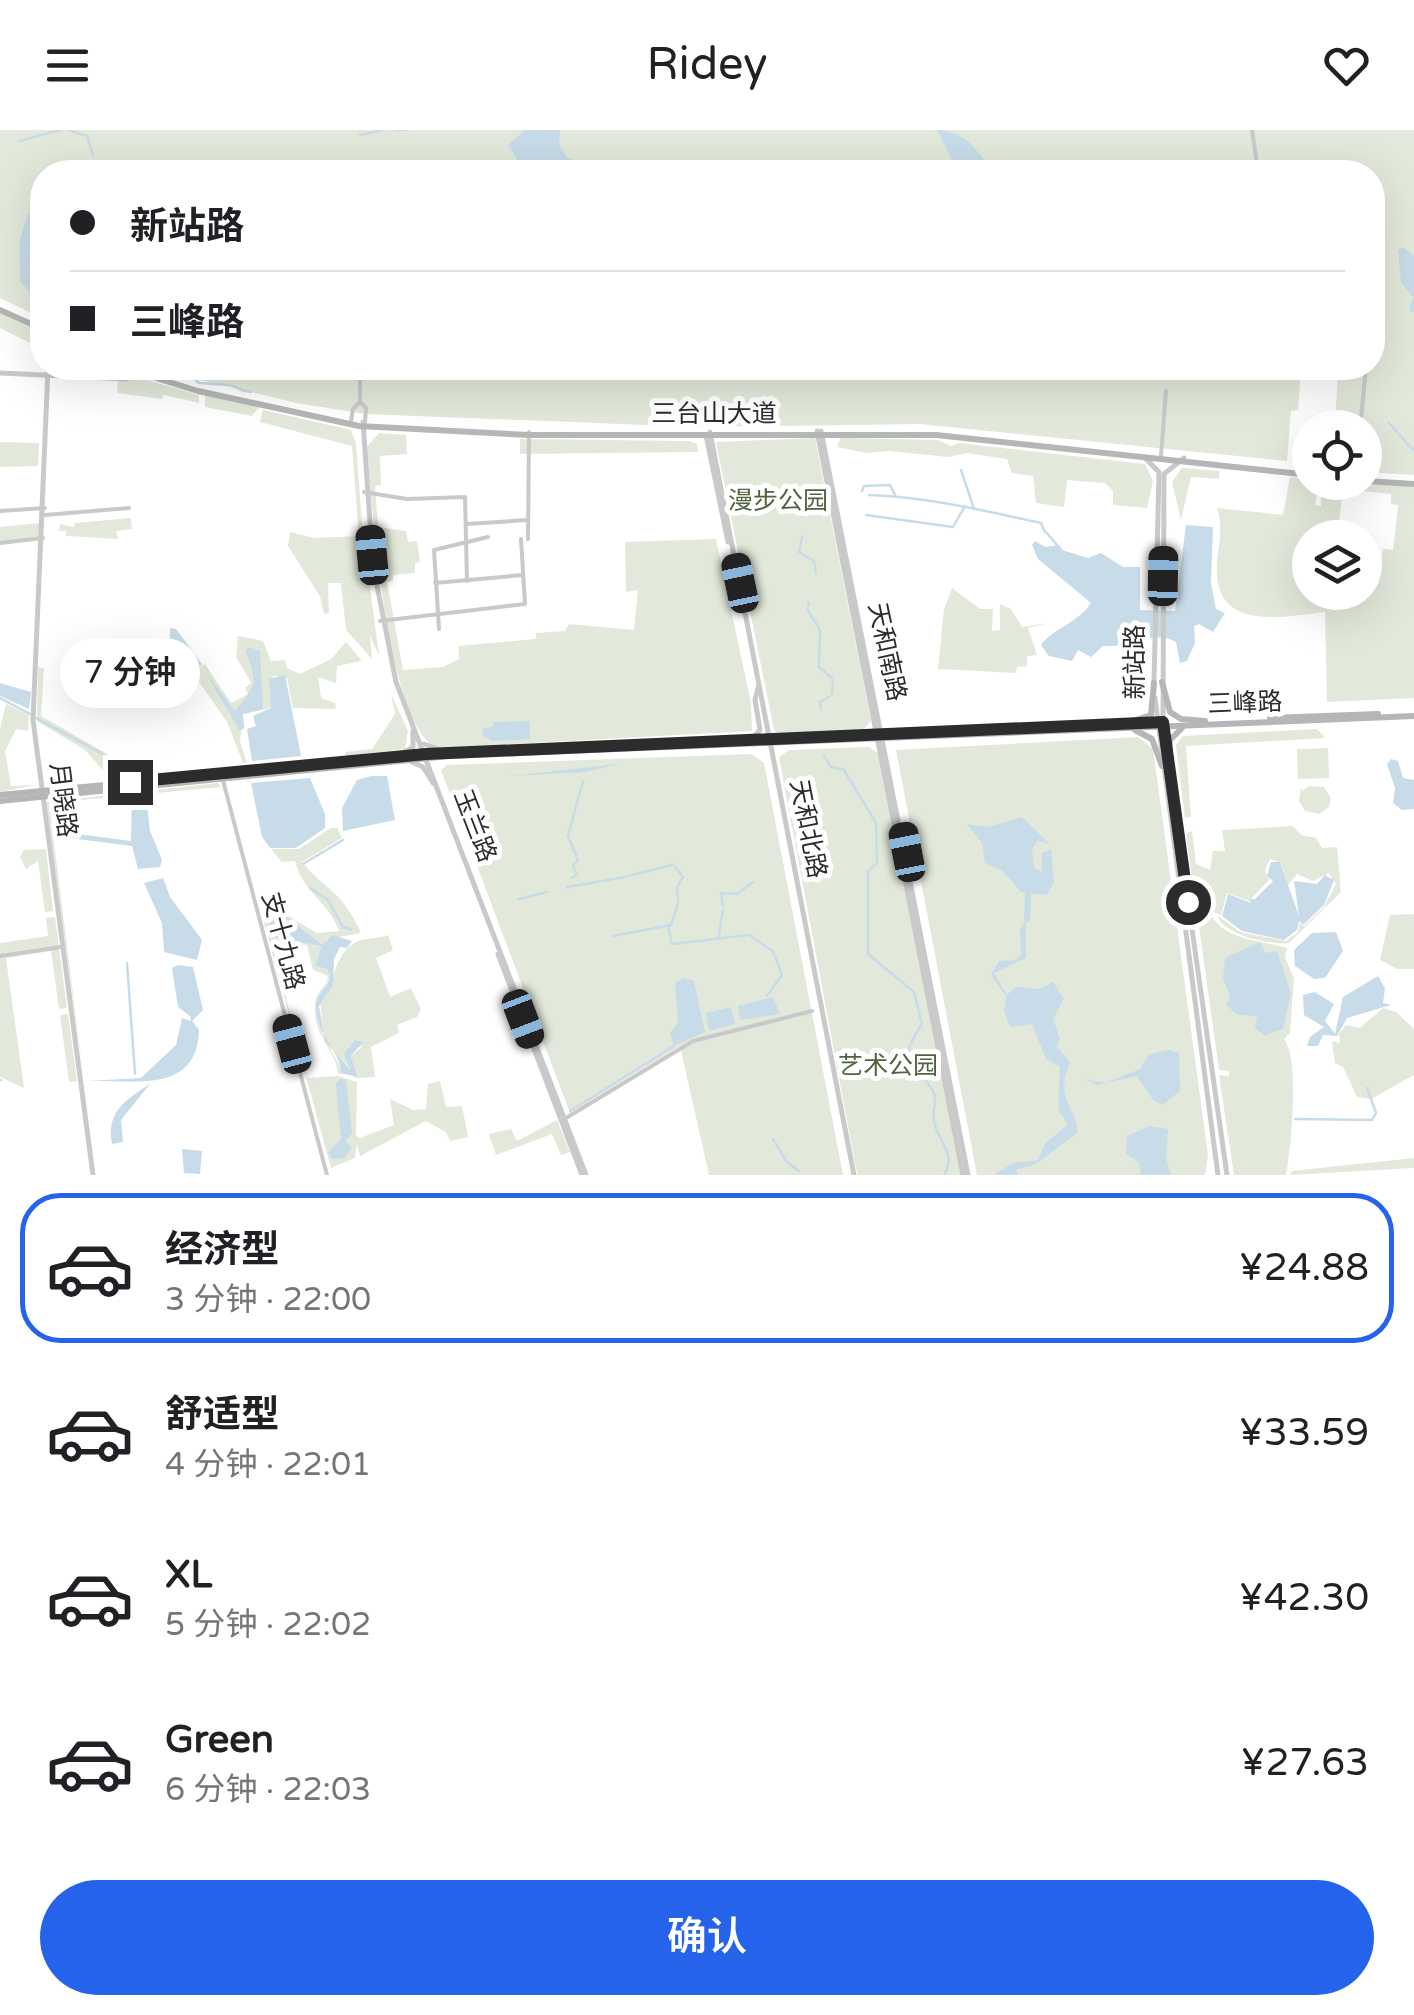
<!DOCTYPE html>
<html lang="zh">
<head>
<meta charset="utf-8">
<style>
	:root { --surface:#fff; --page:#f2f2f2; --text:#202124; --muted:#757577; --line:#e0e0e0; --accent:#2563eb }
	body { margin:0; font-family:"Varela Round","Noto Sans SC",sans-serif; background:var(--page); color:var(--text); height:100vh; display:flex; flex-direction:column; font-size:38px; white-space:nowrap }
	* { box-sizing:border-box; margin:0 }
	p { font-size:32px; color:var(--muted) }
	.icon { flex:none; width:55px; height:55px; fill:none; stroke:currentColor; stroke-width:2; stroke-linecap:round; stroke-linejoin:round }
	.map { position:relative; height:1045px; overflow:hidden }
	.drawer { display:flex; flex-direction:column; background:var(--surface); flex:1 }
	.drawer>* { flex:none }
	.hud { position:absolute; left:30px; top:30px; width:1355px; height:220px; border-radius:40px; box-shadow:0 10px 40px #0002; display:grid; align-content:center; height:220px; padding:0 40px; background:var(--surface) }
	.buttons { position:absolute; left:1292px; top:280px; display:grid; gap:20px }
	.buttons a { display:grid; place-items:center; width:90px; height:90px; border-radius:50%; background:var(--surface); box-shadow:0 10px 40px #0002; font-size:50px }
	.end { position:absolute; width:45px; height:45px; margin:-22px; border:12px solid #2c2c2c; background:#fff; box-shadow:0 0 0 5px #fff }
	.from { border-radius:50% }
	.bubble { position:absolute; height:70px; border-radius:35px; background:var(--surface); box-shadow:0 10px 40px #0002; font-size:32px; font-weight:600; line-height:70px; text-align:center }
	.car { position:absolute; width:30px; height:60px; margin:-30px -15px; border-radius:12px; box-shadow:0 0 8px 2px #0007; background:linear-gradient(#222 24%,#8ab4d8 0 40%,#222 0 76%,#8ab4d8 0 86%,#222 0) }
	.hud b { display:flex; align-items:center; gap:35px; height:95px; font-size:38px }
	.hud b+b { border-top:2px solid var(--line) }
	.hud i { width:25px; height:25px; background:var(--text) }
	ul { padding:18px 0 0; list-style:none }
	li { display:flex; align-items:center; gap:30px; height:150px; margin:0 20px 15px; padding:0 20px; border:5px solid transparent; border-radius:40px }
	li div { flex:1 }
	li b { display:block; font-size:38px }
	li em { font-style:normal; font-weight:600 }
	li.current { border-color:var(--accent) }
	li>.icon { width:90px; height:90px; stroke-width:1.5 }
	.action { display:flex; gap:20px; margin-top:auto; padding:20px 40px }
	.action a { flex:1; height:115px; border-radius:60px; background:var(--accent); color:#fff; font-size:40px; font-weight:600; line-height:115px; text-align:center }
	header { display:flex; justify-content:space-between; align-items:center; height:130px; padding:0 40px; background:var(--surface); font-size:45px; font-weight:600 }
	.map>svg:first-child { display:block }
</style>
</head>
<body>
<header><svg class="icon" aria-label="menu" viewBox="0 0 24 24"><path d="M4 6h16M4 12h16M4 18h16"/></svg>Ridey<svg class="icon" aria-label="heart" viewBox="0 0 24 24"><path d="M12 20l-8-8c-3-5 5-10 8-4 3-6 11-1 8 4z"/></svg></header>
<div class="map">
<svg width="1414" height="1045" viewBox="0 0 1414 1045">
	<rect width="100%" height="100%" fill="#fff"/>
	<!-- green -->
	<g fill="#e2e9da" fill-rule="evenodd">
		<path d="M0,0H1414V345L1365,342V298L1335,297L1338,238H1372V42H42V188L0,168Z"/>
		<path d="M0,183L42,204V219L0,198Z"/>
		<path d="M52,238H115L132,244L55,243Z"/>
		<path d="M153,238H1301L1298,280L1291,281L1287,331L920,294L697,297L366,284L296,273Z"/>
		<path d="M137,247L199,265V273L164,265L162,269L117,263L118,251Z"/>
		<path d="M205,265L259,277L252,286L205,277Z"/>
		<path d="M263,280L351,300L356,314L363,406L379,525L370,506L372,529L346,500L341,453H328L329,483L324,484L320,466L288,416L290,402L314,408L359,406L352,316L260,292Z"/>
		<path d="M379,303L406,305L407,324L380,326L381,355L375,356L378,397L406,401L408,412L417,411L420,432L415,433V443L393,445V451L387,452L403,540L443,537L459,529L458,516L536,509V503L565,501L569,494L634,500L638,460L626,462L625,412L716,409L751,573L752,601L436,618C386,591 372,375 367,317Z"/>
		<path d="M815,308L871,591L862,601L780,605L774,600L716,312Z"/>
		<path d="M841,308L938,310L951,316L959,313L1145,334L1153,351L1147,378L1113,375V361L1105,353L1067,350L1064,377L1036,373L1033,346L1012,343L1007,329L967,323L948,327L889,321L867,323L837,317Z"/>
		<path d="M520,309L690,311L697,314L698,322L520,324Z"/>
		<path d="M0,312L39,313L38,336L0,337Z"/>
		<path d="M1182,338L1220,341L1219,349L1191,347L1181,390L1172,352Z"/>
		<path d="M1290,347L1310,350L1311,363L1317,364L1315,375L1321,376V353L1414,356V568L1327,572L1325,482C1278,488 1212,501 1217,432C1219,415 1223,395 1217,378L1283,385ZM1343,359L1391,364V374L1398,375L1393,420L1383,419L1381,433L1365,435V462H1310V408H1337Z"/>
		<path d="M131,388L132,399L116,401L118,409L66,406V401H59L60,394L74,397L75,393Z"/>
		<path d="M41,393V407L0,412V397Z"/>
		<path d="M952,458L980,479H993L992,501L1000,500V474L1011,479L1022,497L1048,493L1028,498L1037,525L1027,526V536L1017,537L1016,543L938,539L944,479Z"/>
		<path d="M238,506L263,511L271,531L285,530L287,538L300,544L331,529L346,512L362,531L337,536L336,553L318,547L321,568L335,573L336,579L293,578L287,548L273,546L271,578L243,584L240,612L247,633H243L227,592L192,542L205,534L231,573L248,564L245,558L251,553L236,527Z"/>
		<path d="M38,537L44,538L41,586L144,645L109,647L85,620L37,591Z"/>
		<path d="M391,564L408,601L405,619L346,626L345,622L372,619L395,584Z"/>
		<path d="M6,574L29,585L28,601L16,599L5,621L11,656L36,655L0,662V599Z"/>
		<path d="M1317,599L1325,608L1186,616L1191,687L1185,688L1176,615L1183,606Z"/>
		<path d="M1138,607L1153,619L1208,1025L1205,1045H977L896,620Z"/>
		<path d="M869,617L878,623L889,675L961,1045H858L856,1039L779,627L789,620Z"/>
		<path d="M1328,618L1329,648L1298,649L1297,619Z"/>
		<path d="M752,624L764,633L843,1045H709L680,916L570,983L441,640L447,635Z"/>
		<path d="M218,653L221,657L49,673L84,951L46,672Z"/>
		<path d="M1301,656L1302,661L1309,656L1324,657L1331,668L1329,677L1319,684L1305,681L1299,671Z"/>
		<path d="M1293,696L1301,705L1316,708L1322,718L1337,717L1341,762L1289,813C1270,815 1223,805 1217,785L1240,802L1286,811L1298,802L1299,793L1304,796L1324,777L1336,754L1329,743L1313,751L1297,744L1288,755L1281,733L1270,729L1265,740L1269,750L1249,771L1227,763L1221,785L1210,781L1206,761H1202C1212,810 1245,807 1287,818L1285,827L1294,849L1290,903L1284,909C1300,929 1291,1018 1286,1045H1234L1219,945L1229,946V941L1219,940L1186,704L1192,701L1196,734L1210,740L1213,721H1225L1222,700Z"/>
		<path d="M331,698H337L342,708L302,732C328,763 341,759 361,803L327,809L315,836L327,839L330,846L316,876L324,910L320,868C337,852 333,824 356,812C364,808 378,809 388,805L393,820L376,828L390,867L411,858L421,879L417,887L397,895L399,903L371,917L375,947L355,948L351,926L364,915L344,924L351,939L328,915L344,944H338C337,921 313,908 315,875C315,863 326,858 328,846L313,840L307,815L271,810L307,948L338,946L357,952L356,1006L360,1008L394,995L390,969L413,980L426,979L428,954L440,951L446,977L462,976L468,1007L450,1011L446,1002L426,991L360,1026L357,1014L355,1028L331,1038L262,786L278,780L317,803L339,801C330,773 302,762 295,731L282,732L271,719H299ZM282,783L315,812L272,806L267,787Z"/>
		<path d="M46,719L53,781L45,782L38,731L26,739L20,727L24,720Z"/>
		<path d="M1414,784V839H1397L1380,830L1390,785Z"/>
		<path d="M55,787L67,878L59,879L51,821L6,828L24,958L0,947V813L48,806L46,788Z"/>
		<path d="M1383,878L1396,882L1414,899V945L1371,969L1357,967L1343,937L1335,933L1332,911L1340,913L1339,904L1346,895L1360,898Z"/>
		<path d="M68,884L77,951L69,952L60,885Z"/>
		<path d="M557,990L570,1022L561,1025L552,1004L496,1025L489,1004L511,999L517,1011Z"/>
		<path d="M1414,1028V1038L1290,1045L1292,1041Z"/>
	</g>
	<!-- water -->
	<g fill="#c7dbe8">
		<path d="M525,0H560L559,14L567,28L576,30L579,42H525L508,15Z"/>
		<path d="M937,0C963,0 980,21 991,42H979L981,33L975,42L956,38Z"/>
		<path d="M28,83L42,96V156L30,161L20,152L19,113Z"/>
		<path d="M1403,117L1414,125V182L1413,183L1409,180L1413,167L1401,153L1398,120Z"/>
		<path d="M1186,395L1213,397L1211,453L1216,479L1225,483L1213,502L1199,494L1194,496L1195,513L1187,531L1180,533L1176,512C1153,498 1128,519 1103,516L1091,527L1078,520L1072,531L1049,526L1041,515C1052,499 1078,493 1091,473L1038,429L1032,415L1035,411L1045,417L1060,415L1062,420L1088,428L1101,423L1123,437H1140V480L1175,481Z"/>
		<path d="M170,498L176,499L202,534L198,539L170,509Z"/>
		<path d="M249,517L260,521L263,579L243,584L244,598L240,601L204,540L235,581C254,556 260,556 245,520Z"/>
		<path d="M285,545L301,626L252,631L247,599L256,596L253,586L271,578L269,549Z"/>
		<path d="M0,553L31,562L29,579L0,566Z"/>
		<path d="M530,591V609L492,611L482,605L483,598L493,597L494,592Z"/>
		<path d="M1391,629L1398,631L1403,648L1414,650V679L1402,680L1393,673L1395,658L1387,634Z"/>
		<path d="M620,634L585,642L508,646Z"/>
		<path d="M371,646H387L395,690L343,701L342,678L357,650Z"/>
		<path d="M310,648L325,684V698L296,718H270L262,707L251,653Z"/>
		<path d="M132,665L146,666L150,701L162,730L160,737L138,739L132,716L55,706V701L131,711Z"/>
		<path d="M1022,687L1049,713L1037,711L1032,719L1034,738L1042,742V723L1051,719L1054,752L1047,765L1021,762L1002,740L985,733L982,713L967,694L988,697Z"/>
		<path d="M1271,732H1280L1299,786L1294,751L1317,754L1325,745L1334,750L1324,775L1303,795L1299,791L1297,800L1284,810L1242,801L1222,786L1228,764L1251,773L1249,769H1255L1273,751L1267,746Z"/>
		<path d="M163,748L170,767L202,810L197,830L164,822L162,793L144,753Z"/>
		<path d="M272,783H282L322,815L333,805L352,811L347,818L340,817L334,829L333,855L319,876L325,911L350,939L344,924L355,910L363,912L351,926L357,947L341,943C342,923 315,904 316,875C317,863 328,858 330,846L327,839L315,836L322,816L272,807L267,787Z"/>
		<path d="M1026,789V828L994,843L1007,865L1015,857L1039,859L1053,852L1064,869L1053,889L1060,909L1057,916L1070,933C1053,971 1079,978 1077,1003L1036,1034L1016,1040L1018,1045H994L1013,1033L1038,1030L1045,1013L1068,995L1058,979L1060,937L1046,929L1032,894L1010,897L1004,881L1006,866L991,845L999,831L1015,830L1021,825L1020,800Z"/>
		<path d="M1336,802L1343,821L1325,848L1314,849L1295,836L1294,820L1312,803Z"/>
		<path d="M1260,812L1265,823L1277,821L1291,863L1283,899L1264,906L1255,897L1257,886L1238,885L1226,875L1230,867L1223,848L1225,828Z"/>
		<path d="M178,835L193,837L203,880L192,891L199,900C197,964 136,950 87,951L141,948L176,915L182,888L190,891L191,887L178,877L172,838Z"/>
		<path d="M1378,846L1385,858L1383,873L1391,875L1347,888L1337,906L1323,905L1318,916H1307L1310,907L1324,897L1304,885L1303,865L1315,862L1334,874L1325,891L1335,904L1343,867Z"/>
		<path d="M684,848L694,851L705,902L674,916L670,903L678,893L675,853Z"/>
		<path d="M773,867L780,884L740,890L738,876Z"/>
		<path d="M731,877L735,894L709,901L706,883Z"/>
		<path d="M1169,920L1179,923L1180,961L1162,975L1153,970L1137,946L1097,955L1085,949L1105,953L1140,939L1149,924Z"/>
		<path d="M341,948L346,951L352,1003L345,1011L352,1017L344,1028L333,1029L328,1023L341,1009L336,954Z"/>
		<path d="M150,954L121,990L123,1012L112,1014C106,982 125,970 150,954Z"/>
		<path d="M1149,996L1168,999L1166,1028L1171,1045H1141L1139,1033L1126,1023L1127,1006Z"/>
		<path d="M182,1019L202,1021L200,1044L184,1043Z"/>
	</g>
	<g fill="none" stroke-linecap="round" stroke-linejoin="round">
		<!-- stream -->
		<g stroke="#c7dbe8" stroke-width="2.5">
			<path d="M68,0L87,6L93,25"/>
			<path d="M395,0H406"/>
			<path d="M360,5L384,0"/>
			<path d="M19,11L61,0"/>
			<path d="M698,42L699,36"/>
			<path d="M183,238L199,253L230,255"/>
			<path d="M233,256L244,261"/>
			<path d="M246,261L251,262"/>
			<path d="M1389,293L1414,321"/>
			<path d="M961,340L974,379"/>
			<path d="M862,361L864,356L890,355L895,365"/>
			<path d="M869,365C928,367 986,381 1041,393L1045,402"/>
			<path d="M866,385L953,397L965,376"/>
			<path d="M1047,403L1057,415"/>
			<path d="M802,407L799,422L814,431L816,444"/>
			<path d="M808,476L809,472"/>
			<path d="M807,479L820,500L819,537L832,548"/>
			<path d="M832,564L833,551"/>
			<path d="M0,568L30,584"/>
			<path d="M821,580L820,572L830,566"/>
			<path d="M36,588L136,642"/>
			<path d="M824,626L831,637L844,640L876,693L877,733L868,741V824L914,862L922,894C890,943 922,932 935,966C936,975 932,983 934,991C937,1011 957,1022 944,1045"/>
			<path d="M303,734L343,710"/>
			<path d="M675,737L683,747L677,757L678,770"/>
			<path d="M628,746L672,735"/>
			<path d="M571,748L577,745L573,736L578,730L568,706L583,651"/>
			<path d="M567,757L625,747"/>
			<path d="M310,758L328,770L343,797L351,799"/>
			<path d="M519,769L547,762"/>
			<path d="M723,776L721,763L737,764L753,752"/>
			<path d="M668,796L672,814L749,805L773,821L782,845L767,866"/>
			<path d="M613,806L671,795L678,773"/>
			<path d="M718,809L723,780"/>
			<path d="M127,833L135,944"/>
			<path d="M0,950H1"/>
			<path d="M570,981L674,916"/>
			<path d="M1295,989L1372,990L1376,983L1367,958"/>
			<path d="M773,1009L787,1032L799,1041"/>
		</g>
		<!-- river -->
		<path stroke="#c7dbe8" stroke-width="6" d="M1027,789L1028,765"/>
		<!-- minor -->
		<g stroke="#c9c9c9" stroke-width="4">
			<path d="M1252,0L1257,34L1318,42"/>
			<path d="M1372,136V191"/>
			<path d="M360,238V272"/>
			<path d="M351,291L353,279L360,272L366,278L365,292"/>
			<path d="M1360,298L1366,238"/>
			<path d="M1161,326L1166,261"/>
			<path d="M364,362L407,369L465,367L467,451"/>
			<path d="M0,381L45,378"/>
			<path d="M45,385L129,378"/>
			<path d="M467,394L527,390"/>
			<path d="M528,409L529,302"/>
			<path d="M0,413L43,408"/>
			<path d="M435,453L523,445"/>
			<path d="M380,491L525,474L521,409"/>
			<path d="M439,499L434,420L488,407"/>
			<path d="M221,643L327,1045"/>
			<path d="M0,826L61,817"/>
			<path d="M566,988L693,911L812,881"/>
		</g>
		<!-- tertiary -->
		<g stroke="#c9c9c9" stroke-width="5">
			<path d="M48,238L33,590L93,1045"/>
			<path d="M0,243L127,249L137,240"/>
			<path d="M363,292L373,435L396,552L586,1045"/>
			<path d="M817,301L963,1045"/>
			<path d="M821,301L968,1045"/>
			<path d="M710,302L854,1045"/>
			<path d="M706,305L728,412"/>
			<path d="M1184,328L1164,344L1163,596L1227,1045"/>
			<path d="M1146,329L1159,342L1154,552"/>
			<path d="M1155,568L1218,1045"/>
			<path d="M751,610L760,600L755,570L758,558"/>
			<path d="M424,614L449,623"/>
			<path d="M396,627L413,617V601"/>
			<path d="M410,631L423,637L433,653"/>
			<path d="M498,824L582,1045"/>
		</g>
		<!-- secondary -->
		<g stroke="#b6b6b6" stroke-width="6">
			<path d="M0,180L42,199"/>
			<path d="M124,238L198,261L359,296L529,305H936L1310,345"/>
			<path d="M1365,351L1414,354"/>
			<path d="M1162,552L1170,582L1181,589L1205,591"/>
			<path d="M1270,588L1378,584"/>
			<path d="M1123,594L1151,585L1154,553"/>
			<path d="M1135,600L1152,609L1162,636"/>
			<path d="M856,605L908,603"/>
			<path d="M576,617L693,612"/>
			<path d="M1168,636L1170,610L1182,598"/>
			<path d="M0,665L115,654"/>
			<path d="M0,671L449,626L1414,586"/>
		</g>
	</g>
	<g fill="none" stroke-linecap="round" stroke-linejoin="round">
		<!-- route -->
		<path stroke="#2c2c2c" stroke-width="12" d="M130,652L426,624L1163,592L1188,772"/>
	</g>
	<g text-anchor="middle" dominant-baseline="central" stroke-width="10" stroke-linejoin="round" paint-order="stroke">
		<!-- street labels -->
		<g font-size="25" fill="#2c2c2c" stroke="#fff">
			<text x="714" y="284">三台山大道</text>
			<text transform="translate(887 522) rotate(78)">天和南路</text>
			<text transform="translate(1135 532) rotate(-90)">新站路</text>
			<text transform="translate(1245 573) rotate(-2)">三峰路</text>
			<text transform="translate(63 670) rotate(83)">月晓路</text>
			<text transform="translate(475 696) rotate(69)">玉兰路</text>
			<text transform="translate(808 699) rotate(79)">天和北路</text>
			<text transform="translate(283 811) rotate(75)">支十九路</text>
		</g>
		<!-- park labels -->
		<g font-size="25" fill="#4f643d" stroke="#fff">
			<text x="778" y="371">漫步公园</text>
			<text x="888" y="936">艺术公园</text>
		</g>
	</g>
</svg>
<div class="buttons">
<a><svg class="icon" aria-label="locate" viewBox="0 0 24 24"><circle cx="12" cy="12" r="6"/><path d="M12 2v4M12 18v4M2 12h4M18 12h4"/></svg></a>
<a><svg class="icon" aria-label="layers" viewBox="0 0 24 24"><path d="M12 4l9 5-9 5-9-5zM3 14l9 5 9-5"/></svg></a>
</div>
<i class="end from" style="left:1188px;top:772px"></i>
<i class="end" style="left:130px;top:652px"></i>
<div class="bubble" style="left:60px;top:508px;width:140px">7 分钟</div>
<i class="car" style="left:372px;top:425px;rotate:355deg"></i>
<i class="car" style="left:1163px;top:446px;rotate:1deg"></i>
<i class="car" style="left:740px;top:453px;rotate:348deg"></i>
<i class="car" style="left:907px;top:722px;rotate:349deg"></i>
<i class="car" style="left:523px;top:889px;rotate:159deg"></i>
<i class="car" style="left:292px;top:914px;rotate:345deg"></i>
<div class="hud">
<b><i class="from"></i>新站路</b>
<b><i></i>三峰路</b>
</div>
</div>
<section class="drawer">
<ul>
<li class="current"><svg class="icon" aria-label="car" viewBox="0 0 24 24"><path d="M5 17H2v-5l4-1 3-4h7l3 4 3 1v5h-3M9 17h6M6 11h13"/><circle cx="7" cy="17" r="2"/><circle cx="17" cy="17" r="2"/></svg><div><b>经济型</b><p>3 分钟 · 22:00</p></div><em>¥24.88</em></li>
<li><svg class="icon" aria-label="car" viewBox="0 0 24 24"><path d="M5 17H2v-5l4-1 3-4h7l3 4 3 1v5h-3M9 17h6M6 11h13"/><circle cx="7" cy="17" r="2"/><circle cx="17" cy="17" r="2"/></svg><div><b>舒适型</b><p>4 分钟 · 22:01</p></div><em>¥33.59</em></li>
<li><svg class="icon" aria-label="car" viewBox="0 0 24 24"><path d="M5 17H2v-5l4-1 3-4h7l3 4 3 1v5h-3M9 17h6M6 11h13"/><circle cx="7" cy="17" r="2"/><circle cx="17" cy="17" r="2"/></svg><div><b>XL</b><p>5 分钟 · 22:02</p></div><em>¥42.30</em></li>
<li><svg class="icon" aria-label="car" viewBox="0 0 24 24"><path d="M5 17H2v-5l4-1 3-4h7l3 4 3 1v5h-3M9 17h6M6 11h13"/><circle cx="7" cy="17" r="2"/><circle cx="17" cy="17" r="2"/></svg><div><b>Green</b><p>6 分钟 · 22:03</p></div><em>¥27.63</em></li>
</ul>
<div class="action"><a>确认</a></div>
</section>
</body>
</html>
